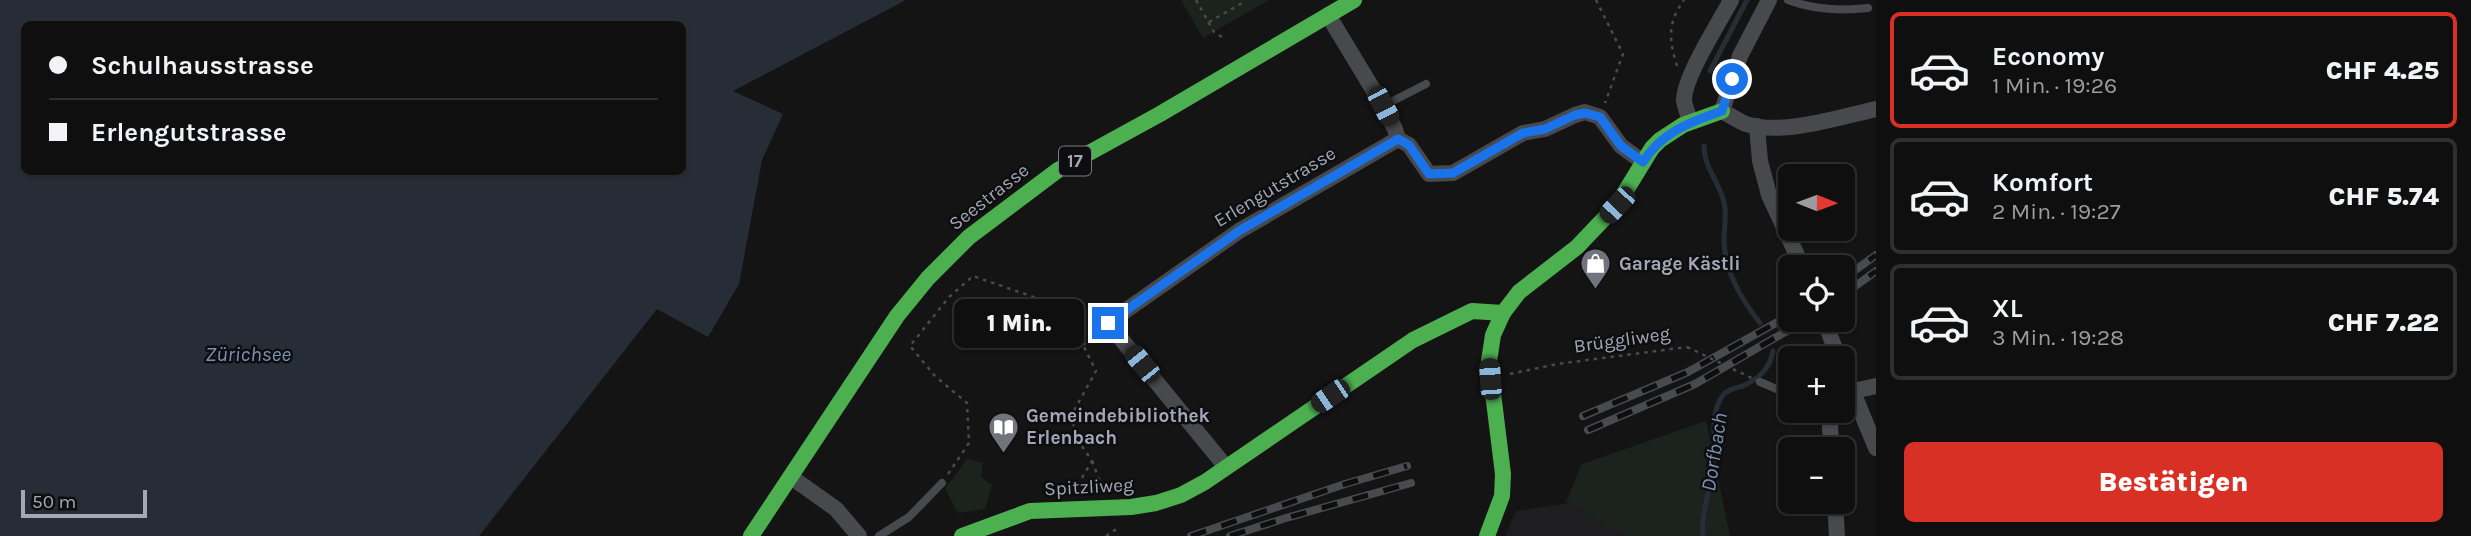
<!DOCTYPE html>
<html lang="de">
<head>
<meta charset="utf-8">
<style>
	:root { --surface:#0f0f0f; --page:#181818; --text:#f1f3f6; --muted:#9b9c9e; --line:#2f2f2f; --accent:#d93025 }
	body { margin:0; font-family:Karla,sans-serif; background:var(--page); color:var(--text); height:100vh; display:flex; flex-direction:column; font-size:26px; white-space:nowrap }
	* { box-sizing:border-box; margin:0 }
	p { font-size:23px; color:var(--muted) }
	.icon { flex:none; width:38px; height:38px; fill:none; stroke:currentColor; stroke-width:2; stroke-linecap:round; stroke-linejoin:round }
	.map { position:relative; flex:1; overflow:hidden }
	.side { display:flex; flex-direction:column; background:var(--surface); width:595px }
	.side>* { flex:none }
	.banner { position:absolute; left:21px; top:21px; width:665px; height:154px; border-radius:10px; box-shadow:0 2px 5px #0004,0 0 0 2px var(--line); display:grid; align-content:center; height:154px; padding:0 28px; background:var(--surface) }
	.needle { width:46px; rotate:91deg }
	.fabs { position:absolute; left:1778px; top:164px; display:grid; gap:14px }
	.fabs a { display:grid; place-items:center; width:77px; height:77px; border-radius:10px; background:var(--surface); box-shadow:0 2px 5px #0004,0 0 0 2px var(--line); font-size:35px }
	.scale { position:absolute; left:21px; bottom:18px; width:126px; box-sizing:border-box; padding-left:7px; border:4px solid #a4a8b6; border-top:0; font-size:19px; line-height:24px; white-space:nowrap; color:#a4a8b6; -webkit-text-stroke:5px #0e0e10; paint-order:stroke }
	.end { position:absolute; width:32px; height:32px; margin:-16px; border:9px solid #1a73e8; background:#fff; box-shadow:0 0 0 4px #fff }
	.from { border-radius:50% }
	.bubble { position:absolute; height:49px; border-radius:10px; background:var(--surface); box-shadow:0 2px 5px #0004,0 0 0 2px var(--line); font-size:23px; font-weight:800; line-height:49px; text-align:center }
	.car { position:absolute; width:21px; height:42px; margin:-21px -10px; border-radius:9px; box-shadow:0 0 5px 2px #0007; background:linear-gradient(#222 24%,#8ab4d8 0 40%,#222 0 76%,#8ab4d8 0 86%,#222 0) }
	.banner b { display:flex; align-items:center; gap:24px; height:66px; font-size:26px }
	.banner b+b { border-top:2px solid var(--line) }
	.banner i { width:18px; height:18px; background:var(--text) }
	ul { padding:12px 0 0; list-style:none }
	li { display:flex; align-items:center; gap:21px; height:116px; margin:0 14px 10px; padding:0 14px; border:4px solid var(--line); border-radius:10px }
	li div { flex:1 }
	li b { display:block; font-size:26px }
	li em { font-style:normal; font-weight:800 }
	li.current { border-color:var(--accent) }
	li>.icon { width:63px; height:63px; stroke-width:1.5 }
	.button { display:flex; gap:14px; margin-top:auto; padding:14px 28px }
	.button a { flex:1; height:80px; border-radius:10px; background:var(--accent); color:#fff; font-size:28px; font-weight:800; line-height:80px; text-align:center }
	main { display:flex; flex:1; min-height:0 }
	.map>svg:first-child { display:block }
</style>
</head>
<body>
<main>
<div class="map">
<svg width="1876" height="536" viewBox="0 0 1876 536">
	<rect width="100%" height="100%" fill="#141414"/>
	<!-- built -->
	<path fill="#1e1e20" d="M1616,496L1625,536H1505L1516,511Z"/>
	<!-- green -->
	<g fill="#1c231e">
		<path d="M1181,0H1269L1203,38Z"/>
		<path d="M1706,421L1730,536H1625L1566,501L1582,464Z"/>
		<path d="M967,459L983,463L981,477L992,485L985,509L958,513L945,489Z"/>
	</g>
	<!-- water -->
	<path fill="#272d36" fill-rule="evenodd" d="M0,0H906L733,91L783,114L762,160L739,284L708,337L657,309L479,536H0ZM24,24H682V172H24Z"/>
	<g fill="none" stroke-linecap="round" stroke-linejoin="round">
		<!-- stream -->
		<g stroke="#272d36" stroke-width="5">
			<path d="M1710,71L1747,0"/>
			<path d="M1704,146C1704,168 1719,181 1724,202C1727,214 1724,228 1724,240C1725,272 1741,299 1760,323"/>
			<path d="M1703,536C1701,513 1709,493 1713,471C1717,448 1708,415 1723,395C1728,389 1736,388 1743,386C1760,378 1770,368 1773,351"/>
		</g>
		<!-- path -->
		<g stroke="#4a4a4f" stroke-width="2.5" stroke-dasharray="3.5 5" stroke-linecap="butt">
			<path d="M1196,0L1214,32L1225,39"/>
			<path d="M1596,0L1623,54L1605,103"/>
			<path d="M1209,22L1242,3V0"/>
			<path d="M1677,66C1669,40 1667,23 1684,0"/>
			<path d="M1083,345L1096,334"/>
			<path d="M1510,374L1557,364L1687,347"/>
			<path d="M1092,461L1103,490"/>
			<path d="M948,474L969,443L967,403L935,376L910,346L949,297L973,276L1048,302L1066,331L1083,345L1096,371L1071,416L1077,439L1092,461L1074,491"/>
			<path d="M1106,536L1118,528"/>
		</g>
		<!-- lane -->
		<g stroke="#48494d" stroke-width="8">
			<path d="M1788,0C1814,10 1841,11 1868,8"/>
			<path d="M1383,106L1426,84"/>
			<path d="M1760,382L1779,390L1790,384"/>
			<path d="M879,536L909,517L942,483"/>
		</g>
		<!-- street -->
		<g stroke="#48494d" stroke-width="16">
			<path d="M1769,0L1740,56L1722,111C1730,115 1738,121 1746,124C1782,136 1840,117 1876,109"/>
			<path d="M1328,15L1383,106L1395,129L1398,139"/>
			<path d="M1691,122C1688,115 1685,108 1684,100C1684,77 1719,23 1731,0"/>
			<path d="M1757,126L1760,161L1769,195L1803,268"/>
			<path d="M1398,139L1409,145L1429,174L1453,173L1523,133L1545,129L1575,115L1585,112L1600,117L1621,146L1643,162"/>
			<path d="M1824,320L1839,359"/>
			<path d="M1843,368L1876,448"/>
			<path d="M1844,393L1876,386"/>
			<path d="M1832,450L1830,428L1832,411"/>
			<path d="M1226,467L1108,323L1239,231L1398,139"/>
			<path d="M791,477L836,509L859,536"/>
			<path d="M1835,502L1837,536"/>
		</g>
		<!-- fast -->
		<g stroke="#4caf50" stroke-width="16">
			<path d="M751,536L897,316L928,278L969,237L1058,170L1160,114L1354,0"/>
			<path d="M962,536L1030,511L1131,507L1156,503L1181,495L1205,482L1413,340L1472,311L1503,313"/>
			<path d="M1487,536L1502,496L1503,474L1489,361L1493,335L1503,313L1519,292L1577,247L1617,205L1652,148L1660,140L1683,125L1722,111"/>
		</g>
		<defs>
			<g id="rail">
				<path d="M1843,279L1876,255"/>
				<path d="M1843,295L1876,271"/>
				<path d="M1583,416L1688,372L1790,315"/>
				<path d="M1588,430L1695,384L1806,320"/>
				<path d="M1191,536L1345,484L1407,466"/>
				<path d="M1230,536L1286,518L1411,483"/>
			</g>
		</defs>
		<!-- rail casing -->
		<use href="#rail" stroke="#484a4d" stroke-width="8"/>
		<!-- rail -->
		<use href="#rail" stroke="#0e0e10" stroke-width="5" stroke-dasharray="16" stroke-linecap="butt"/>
		<!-- path-bridge -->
		<path stroke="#4a4a4f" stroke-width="2.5" stroke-dasharray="3.5 5" stroke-linecap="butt" d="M1687,347L1760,382"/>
	</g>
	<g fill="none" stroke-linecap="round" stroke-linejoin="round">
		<!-- route -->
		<path stroke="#1a73e8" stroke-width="9" d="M1108,323L1239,231L1398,139L1409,145L1429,174L1453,173L1523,133L1545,129L1575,115L1585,113L1600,117L1621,146L1643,162C1662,132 1690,122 1722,111L1732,79"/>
	</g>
	<!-- icons -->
	<defs>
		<symbol id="shop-pin" viewBox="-11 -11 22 30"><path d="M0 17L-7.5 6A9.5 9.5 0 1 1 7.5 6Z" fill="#72747d" stroke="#0e0e10"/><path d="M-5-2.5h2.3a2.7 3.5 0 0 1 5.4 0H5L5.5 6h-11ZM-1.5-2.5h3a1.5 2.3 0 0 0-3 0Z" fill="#fff"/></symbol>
		<symbol id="library-pin" viewBox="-11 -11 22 30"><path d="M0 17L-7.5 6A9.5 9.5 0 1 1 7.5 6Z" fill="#72747d" stroke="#0e0e10"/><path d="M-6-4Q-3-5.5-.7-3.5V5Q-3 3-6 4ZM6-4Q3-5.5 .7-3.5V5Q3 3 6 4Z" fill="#fff"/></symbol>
	</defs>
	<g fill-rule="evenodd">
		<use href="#shop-pin" x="1578" y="246" width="35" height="47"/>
		<use href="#library-pin" x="986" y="410" width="35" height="47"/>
	</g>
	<g text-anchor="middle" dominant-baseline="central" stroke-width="5" stroke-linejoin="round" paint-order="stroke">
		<!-- shield labels -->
		<rect fill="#0e0e10" stroke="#777a84" stroke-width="2" x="1059" y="146.5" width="32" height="29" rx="5"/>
		<g font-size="18" font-weight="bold" fill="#a4a8b6">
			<text x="1075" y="161">17</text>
		</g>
		<!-- street labels -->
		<g font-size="19" fill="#a4a8b6" stroke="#0e0e10">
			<text transform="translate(1275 187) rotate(-31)">Erlengutstrasse</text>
			<text transform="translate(989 197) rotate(-38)">Seestrasse</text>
			<text transform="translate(1622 340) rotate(-8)">Brüggliweg</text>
			<text transform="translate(1089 487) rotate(-3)">Spitzliweg</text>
		</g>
		<!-- poi labels -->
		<g font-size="19" font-weight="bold" fill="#a4a8b6" stroke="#0e0e10" text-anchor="start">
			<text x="1619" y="264">Garage Kästli</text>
			<text x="1026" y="416">Gemeindebibliothek<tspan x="1026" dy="22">Erlenbach</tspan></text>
		</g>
		<!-- water labels -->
		<g font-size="21" font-style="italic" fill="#7992b3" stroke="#0e0e10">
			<text x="248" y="354">Zürichsee</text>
			<text transform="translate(1714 452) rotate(-81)">Dorfbach</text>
		</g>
	</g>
</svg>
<div class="fabs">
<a><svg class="needle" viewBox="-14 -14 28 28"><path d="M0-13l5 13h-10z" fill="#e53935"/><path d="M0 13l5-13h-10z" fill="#9b9c9e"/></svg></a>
<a><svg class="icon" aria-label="locate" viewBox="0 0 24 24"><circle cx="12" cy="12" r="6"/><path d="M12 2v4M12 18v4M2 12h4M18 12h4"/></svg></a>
<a>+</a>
<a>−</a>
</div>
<div class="scale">50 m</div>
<i class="end from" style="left:1732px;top:79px"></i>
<i class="end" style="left:1108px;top:323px"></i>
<div class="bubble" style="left:954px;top:299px;width:130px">1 Min.</div>
<i class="car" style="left:1383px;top:106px;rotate:152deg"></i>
<i class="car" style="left:1617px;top:205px;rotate:223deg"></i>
<i class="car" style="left:1142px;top:364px;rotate:321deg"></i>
<i class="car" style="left:1490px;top:379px;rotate:356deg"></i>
<i class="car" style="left:1330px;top:396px;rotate:236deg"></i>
<div class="banner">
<b><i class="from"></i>Schulhausstrasse</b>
<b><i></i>Erlengutstrasse</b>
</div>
</div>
<section class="side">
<ul>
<li class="current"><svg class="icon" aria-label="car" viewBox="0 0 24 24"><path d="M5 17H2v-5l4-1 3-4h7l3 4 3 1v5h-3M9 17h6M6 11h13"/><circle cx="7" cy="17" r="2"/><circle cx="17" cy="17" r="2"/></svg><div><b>Economy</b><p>1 Min. · 19:26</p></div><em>CHF 4.25</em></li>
<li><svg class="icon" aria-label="car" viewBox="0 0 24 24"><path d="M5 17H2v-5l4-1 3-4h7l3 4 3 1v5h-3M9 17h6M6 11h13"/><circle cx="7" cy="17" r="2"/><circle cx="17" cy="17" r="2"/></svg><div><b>Komfort</b><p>2 Min. · 19:27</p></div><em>CHF 5.74</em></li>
<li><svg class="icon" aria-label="car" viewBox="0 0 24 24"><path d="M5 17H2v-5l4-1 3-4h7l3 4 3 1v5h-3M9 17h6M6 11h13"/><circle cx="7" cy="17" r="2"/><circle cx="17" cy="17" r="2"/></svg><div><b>XL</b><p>3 Min. · 19:28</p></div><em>CHF 7.22</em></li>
</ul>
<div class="button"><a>Bestätigen</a></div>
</section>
</main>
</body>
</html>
